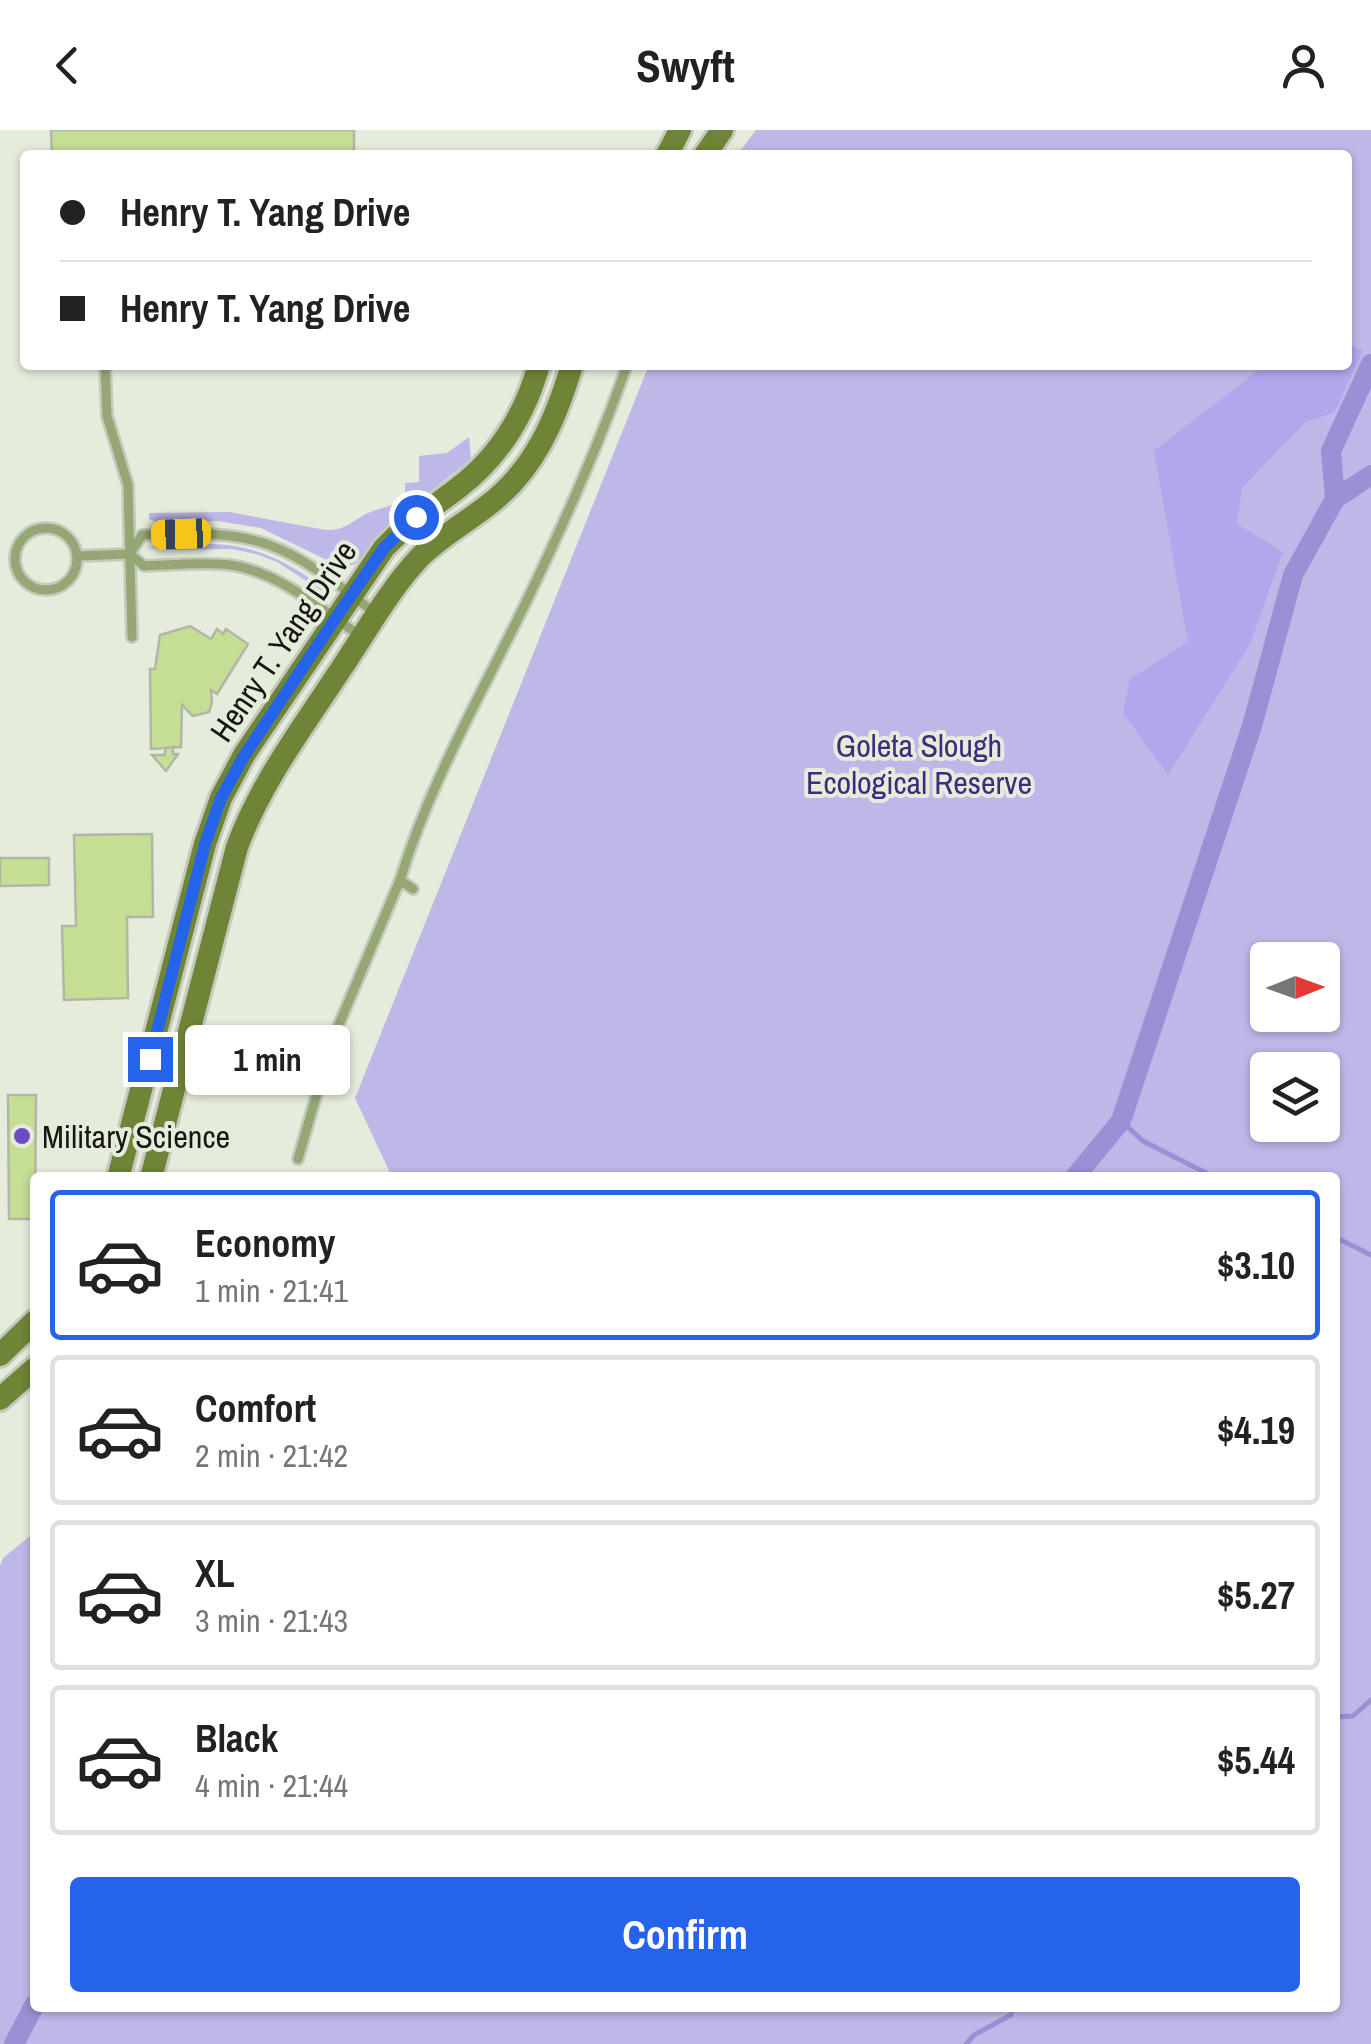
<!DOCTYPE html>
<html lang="en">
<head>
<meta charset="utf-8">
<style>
	:root { --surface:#fff; --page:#f2f2f2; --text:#222; --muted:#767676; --line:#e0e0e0; --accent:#2563eb }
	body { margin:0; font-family:"Archivo Narrow",sans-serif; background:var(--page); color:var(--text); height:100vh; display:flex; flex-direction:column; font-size:38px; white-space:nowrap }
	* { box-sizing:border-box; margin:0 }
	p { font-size:32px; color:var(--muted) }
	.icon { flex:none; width:55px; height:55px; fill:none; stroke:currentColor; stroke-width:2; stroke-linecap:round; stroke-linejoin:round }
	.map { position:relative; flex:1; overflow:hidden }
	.side { position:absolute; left:30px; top:1042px; width:1310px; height:840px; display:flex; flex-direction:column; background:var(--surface); border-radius:10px; box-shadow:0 2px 8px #0004 }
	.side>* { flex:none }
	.guide { position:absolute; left:20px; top:20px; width:1332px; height:220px; border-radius:10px; box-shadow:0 2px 8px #0004; display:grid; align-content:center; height:220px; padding:0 40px; background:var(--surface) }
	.needle { width:65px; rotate:89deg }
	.fabs { position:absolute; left:1250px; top:812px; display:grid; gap:20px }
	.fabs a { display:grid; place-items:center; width:90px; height:90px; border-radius:10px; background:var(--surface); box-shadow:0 2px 8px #0004; font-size:50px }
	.end { position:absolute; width:45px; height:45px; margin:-22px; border:12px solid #2563eb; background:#fff; box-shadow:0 0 0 5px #fff }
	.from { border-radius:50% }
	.bubble { position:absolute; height:70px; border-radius:10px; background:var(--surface); box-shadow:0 2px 8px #0004; font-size:32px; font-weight:800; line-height:70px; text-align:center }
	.car { position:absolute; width:30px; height:60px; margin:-30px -15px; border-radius:12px; box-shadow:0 0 8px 2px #0007; background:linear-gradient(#f5c518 24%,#345 0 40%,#f5c518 0 76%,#345 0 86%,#f5c518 0) }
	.guide b { display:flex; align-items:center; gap:35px; height:95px; font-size:38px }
	.guide b+b { border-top:2px solid var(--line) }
	.guide i { width:25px; height:25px; background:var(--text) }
	ul { padding:18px 0 0; list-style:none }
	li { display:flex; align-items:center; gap:30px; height:150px; margin:0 20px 15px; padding:0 20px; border:5px solid var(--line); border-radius:10px }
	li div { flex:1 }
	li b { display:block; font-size:38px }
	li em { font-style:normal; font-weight:800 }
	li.on { border-color:var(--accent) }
	li>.icon { width:90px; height:90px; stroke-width:1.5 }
	.cta { display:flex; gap:20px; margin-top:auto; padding:20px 40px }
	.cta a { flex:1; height:115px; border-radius:10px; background:var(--accent); color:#fff; font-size:40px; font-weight:800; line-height:115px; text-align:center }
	header { display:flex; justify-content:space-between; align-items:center; height:130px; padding:0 40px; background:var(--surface); font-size:45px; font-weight:800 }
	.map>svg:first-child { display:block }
</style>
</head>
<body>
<header><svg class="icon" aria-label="back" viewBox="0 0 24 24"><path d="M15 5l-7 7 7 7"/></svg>Swyft<svg class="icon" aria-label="person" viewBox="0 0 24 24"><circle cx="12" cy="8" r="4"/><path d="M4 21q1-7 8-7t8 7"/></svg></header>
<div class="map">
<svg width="1371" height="1914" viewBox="0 0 1371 1914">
	<rect width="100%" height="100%" fill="#e6ecdc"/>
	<!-- green -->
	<g fill="#bdb8e8" fill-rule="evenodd">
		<path d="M756,0H1371V1914H0V1436L3,1428L35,1402V1878H1335V1048L392,1047L355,968L649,235H1348V25H737ZM1268,830H1322V885H1268ZM1268,940H1322V995H1268Z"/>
		<path d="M469,307L471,329L398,387L355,434L343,438L261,398L218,391L159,393L149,389V383L229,382L326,400C348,401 355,387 373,381C387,376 393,377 405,367V353L419,352V326L447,323Z"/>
		<path d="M212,414C257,415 288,433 324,458L322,461L277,432L256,424L232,419L169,420L146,417Z"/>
	</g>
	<!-- forest -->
	<path fill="#b0a7ed" d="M1348,215L1363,220L1334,283L1306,291L1242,358L1237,394L1283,422L1250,514L1168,645L1123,583L1130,549L1188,512L1154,321L1265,235H1348Z"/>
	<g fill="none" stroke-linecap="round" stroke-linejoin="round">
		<!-- stream -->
		<g stroke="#9a90d5" stroke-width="5">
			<path d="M1121,991L1143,1011L1216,1048"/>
			<path d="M1335,1107L1371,1125"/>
			<path d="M1335,1587L1353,1586L1371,1570"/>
			<path d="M966,1914L974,1905L1011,1885L1012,1878"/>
		</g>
		<!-- canal -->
		<g stroke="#9a90d5" stroke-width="20">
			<path d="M1335,369L1331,321L1371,234"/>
			<path d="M1074,1048L1121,991L1252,596L1293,445L1335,369L1371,345"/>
			<path d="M14,1914L35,1874"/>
		</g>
	</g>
	<!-- building -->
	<g fill="#c5de94" stroke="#b1b7a7" stroke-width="2.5">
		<path d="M51,0H354V25H52Z"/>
		<path d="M190,496L211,509L217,499L223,504L226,499L248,514L217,564L211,560L212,572L209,582L193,586L182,575L181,617L151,619L150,539H155L160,505Z"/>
		<path d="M173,617V624H178L166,641L152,625H164L166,618Z"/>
		<path d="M152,704L153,787H127L128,868L64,870L62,796H76L74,705Z"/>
		<path d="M0,728H49V755L0,756Z"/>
		<path d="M8,965H36L35,1089H9Z"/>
	</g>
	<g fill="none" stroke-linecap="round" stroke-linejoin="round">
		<defs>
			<g id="service">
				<path d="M105,235L107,286L128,355L132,507"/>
				<circle cx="46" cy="429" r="31"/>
				<path d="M130,424L142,405C261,399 282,411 374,482"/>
				<path d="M77,426L130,424L144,436C172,435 202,432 230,435C277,441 321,479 359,505"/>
				<path d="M413,759L400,750C431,649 484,560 529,466C565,391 600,313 627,235"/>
				<path d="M298,1029L332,911L400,750"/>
			</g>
			<g id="secondary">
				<path d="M667,25L680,0"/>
				<path d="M705,25L722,0"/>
				<path d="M118,1048L205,714L221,668L244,625L384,418C407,394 432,378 458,358C499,327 525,284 539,235"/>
				<path d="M151,1048L237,717C261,652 303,597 341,539C366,502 389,460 420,427C440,407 465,393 487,376C534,341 556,289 572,235"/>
				<path d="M0,1225L35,1191"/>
				<path d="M0,1269L35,1238"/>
			</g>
		</defs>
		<!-- service casing -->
		<use href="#service" stroke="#c5cabc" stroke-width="14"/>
		<!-- secondary casing -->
		<use href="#secondary" stroke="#c5cabc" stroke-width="28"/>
		<!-- service -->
		<use href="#service" stroke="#95a775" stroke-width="9"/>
		<!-- secondary -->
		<use href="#secondary" stroke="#6e8537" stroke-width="22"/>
	</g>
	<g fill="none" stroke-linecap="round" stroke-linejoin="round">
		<!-- route -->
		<path stroke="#2563eb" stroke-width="12" d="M150,929L205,714L221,668L244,626L335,489L384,418L416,387"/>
	</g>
	<!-- markers -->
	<circle fill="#6b4ec7" stroke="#e6ecdc" stroke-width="4" cx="22" cy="1006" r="10"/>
	<g text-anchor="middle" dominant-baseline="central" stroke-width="8" stroke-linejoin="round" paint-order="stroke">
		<!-- street labels -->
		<g font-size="32" fill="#151712" stroke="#e6ecdc">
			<text transform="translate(283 511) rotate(-56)">Henry T. Yang Drive</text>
		</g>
		<!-- park labels -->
		<g font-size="32" fill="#3f2b7b" stroke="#e6ecdc">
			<text x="919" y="615">Goleta Slough<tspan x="919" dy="37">Ecological Reserve</tspan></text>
		</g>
		<!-- poi labels -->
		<g font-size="32" fill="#151712" stroke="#e6ecdc" text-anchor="start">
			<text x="42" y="1006">Military Science</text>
		</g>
	</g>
</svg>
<div class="fabs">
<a><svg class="needle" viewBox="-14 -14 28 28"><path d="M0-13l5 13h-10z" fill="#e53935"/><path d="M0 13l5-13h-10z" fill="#767676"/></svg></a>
<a><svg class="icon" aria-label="layers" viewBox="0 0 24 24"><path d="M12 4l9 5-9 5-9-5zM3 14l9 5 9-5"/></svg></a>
</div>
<i class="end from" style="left:416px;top:387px"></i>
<i class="end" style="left:150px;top:929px"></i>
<div class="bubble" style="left:185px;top:895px;width:165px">1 min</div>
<i class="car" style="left:181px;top:404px;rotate:268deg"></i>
<div class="guide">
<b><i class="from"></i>Henry T. Yang Drive</b>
<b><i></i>Henry T. Yang Drive</b>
</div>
<section class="side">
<ul>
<li class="on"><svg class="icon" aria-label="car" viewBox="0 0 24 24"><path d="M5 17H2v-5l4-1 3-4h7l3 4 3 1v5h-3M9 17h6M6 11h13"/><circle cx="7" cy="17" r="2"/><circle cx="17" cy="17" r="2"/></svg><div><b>Economy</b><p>1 min · 21:41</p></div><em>$3.10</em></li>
<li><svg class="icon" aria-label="car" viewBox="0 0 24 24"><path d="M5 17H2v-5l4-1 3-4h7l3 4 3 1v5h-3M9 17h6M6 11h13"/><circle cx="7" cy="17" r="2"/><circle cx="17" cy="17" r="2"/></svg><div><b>Comfort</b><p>2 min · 21:42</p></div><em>$4.19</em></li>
<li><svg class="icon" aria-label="car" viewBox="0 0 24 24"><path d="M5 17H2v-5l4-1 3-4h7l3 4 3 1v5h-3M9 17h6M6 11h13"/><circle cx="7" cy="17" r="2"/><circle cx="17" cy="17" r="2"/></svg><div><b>XL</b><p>3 min · 21:43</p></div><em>$5.27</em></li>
<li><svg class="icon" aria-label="car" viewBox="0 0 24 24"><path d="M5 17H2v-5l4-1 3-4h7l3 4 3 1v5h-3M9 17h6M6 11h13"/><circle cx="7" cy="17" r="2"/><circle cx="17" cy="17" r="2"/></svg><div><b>Black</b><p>4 min · 21:44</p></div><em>$5.44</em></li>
</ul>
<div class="cta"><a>Confirm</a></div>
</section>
</div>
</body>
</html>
